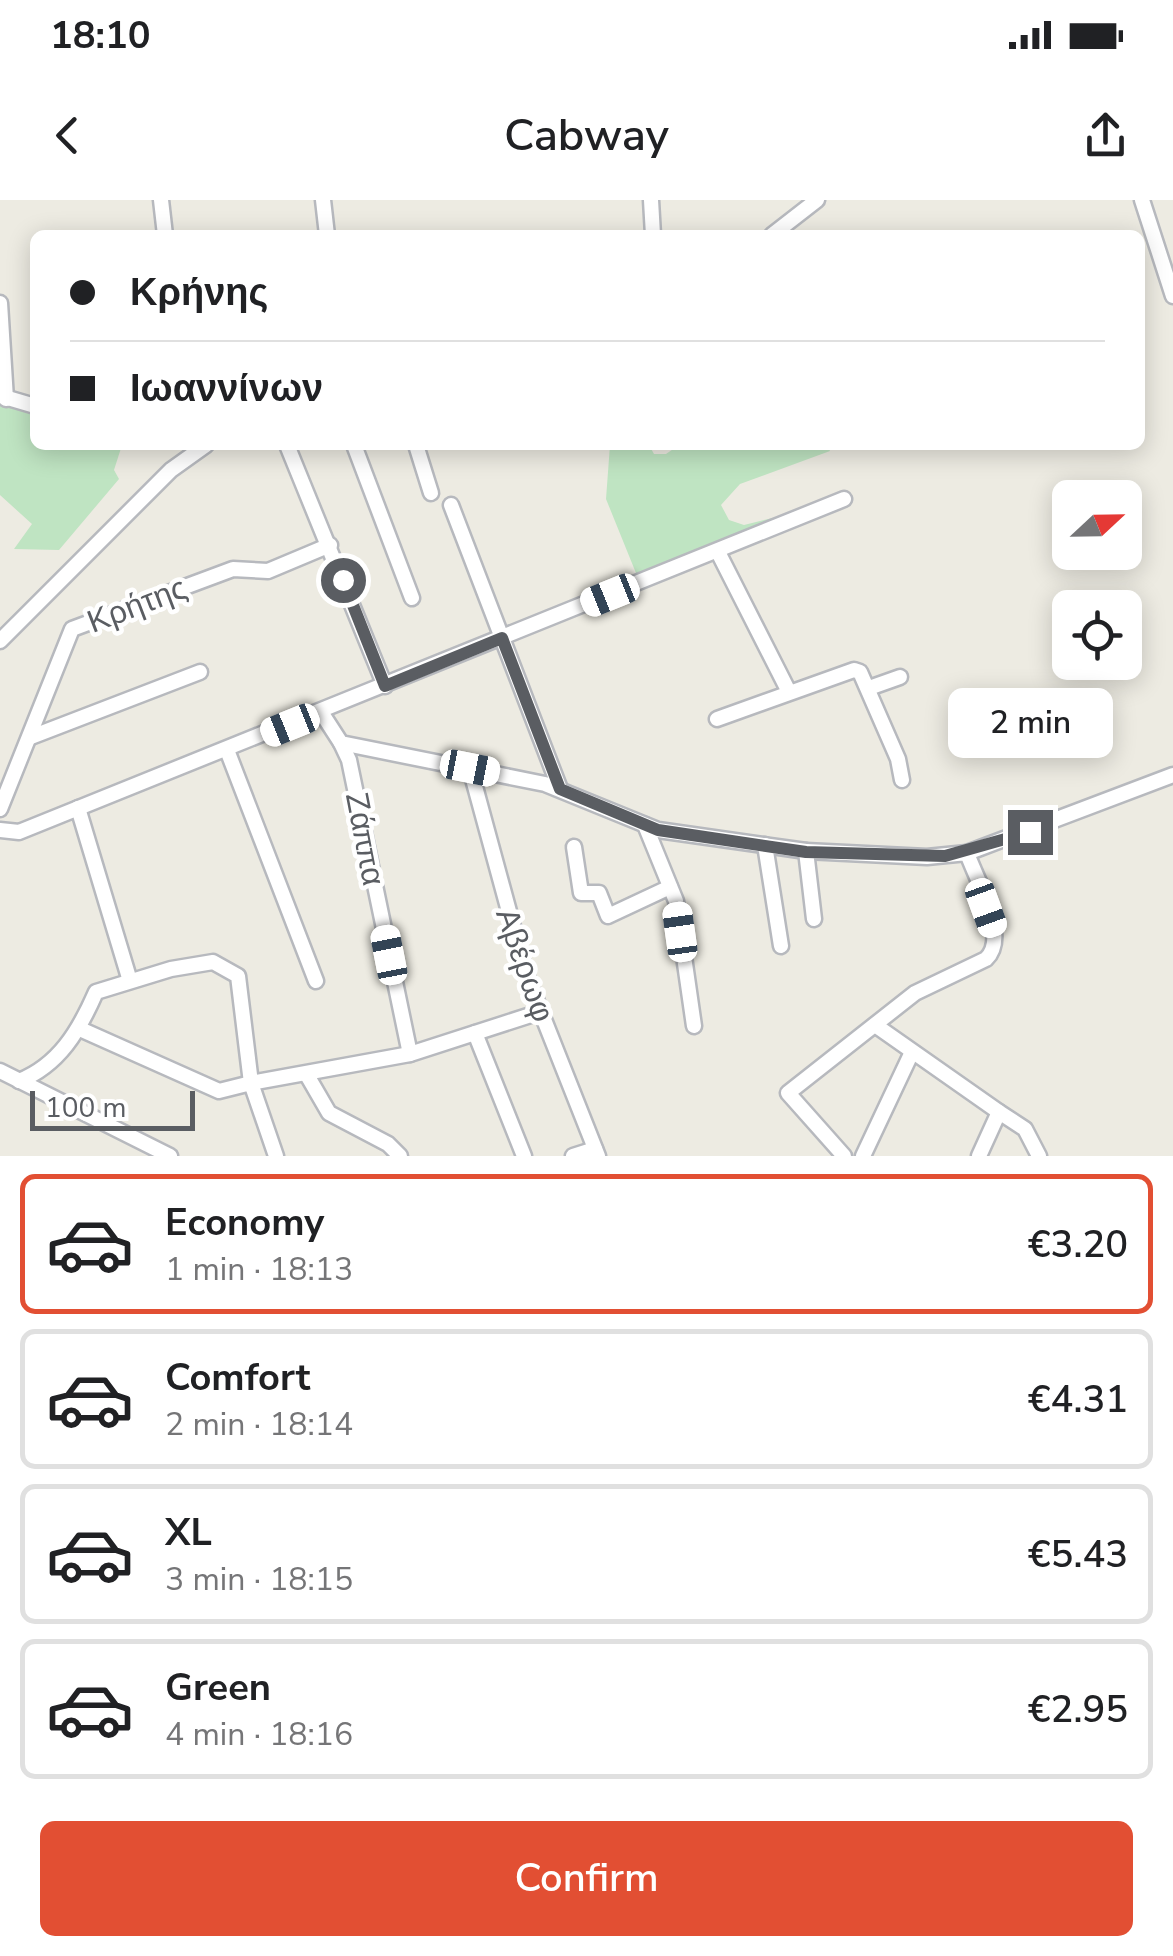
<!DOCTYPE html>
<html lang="en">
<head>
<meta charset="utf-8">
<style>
	:root { --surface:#fff; --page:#f2f2f2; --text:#202124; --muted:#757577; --line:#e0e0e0; --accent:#e24f33 }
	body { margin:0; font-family:"Nunito Sans",sans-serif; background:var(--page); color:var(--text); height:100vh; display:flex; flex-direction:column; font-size:38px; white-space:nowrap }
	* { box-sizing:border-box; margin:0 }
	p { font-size:32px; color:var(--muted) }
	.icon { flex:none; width:55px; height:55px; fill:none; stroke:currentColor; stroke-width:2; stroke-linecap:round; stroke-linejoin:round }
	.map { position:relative; height:956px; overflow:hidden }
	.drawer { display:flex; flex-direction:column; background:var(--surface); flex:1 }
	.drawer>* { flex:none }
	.banner { position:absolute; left:30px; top:30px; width:1115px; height:220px; border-radius:15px; box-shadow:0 5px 25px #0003; display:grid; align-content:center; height:220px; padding:0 40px; background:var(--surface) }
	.needle { width:65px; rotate:68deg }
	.controls { position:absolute; left:1052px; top:280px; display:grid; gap:20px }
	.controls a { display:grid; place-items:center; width:90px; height:90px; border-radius:15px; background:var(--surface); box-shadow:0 5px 25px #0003; font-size:50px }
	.scale { position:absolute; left:30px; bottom:25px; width:165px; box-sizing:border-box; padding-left:10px; border:5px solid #5a5d62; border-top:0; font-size:28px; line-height:35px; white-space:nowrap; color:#5a5d62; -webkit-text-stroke:8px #fff; paint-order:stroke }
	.end { position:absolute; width:45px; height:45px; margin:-22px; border:12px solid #5a5d62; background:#fff; box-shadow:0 0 0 5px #fff }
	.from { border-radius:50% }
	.bubble { position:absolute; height:70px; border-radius:15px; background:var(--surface); box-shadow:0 5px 25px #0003; font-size:32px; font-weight:600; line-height:70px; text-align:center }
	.car { position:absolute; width:30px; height:60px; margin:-30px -15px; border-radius:12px; box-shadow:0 0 8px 2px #0007; background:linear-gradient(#fff 24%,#345 0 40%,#fff 0 76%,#345 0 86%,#fff 0) }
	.banner b { display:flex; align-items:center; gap:35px; height:95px; font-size:38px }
	.banner b+b { border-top:2px solid var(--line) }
	.banner i { width:25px; height:25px; background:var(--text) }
	ul { padding:18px 0 0; list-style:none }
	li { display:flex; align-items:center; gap:30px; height:140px; margin:0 20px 15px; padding:0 20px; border:5px solid var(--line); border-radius:15px }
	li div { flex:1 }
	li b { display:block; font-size:38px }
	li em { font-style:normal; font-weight:600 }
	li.on { border-color:var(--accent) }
	li>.icon { width:90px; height:90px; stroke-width:1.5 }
	.primary-button { display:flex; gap:20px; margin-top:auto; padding:20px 40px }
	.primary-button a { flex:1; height:115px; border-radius:15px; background:var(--accent); color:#fff; font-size:40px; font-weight:600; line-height:115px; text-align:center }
	.status { display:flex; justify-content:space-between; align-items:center; height:70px; padding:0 50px; background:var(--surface); direction:ltr }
	.status svg { height:28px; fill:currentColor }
	header { display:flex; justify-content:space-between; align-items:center; height:130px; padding:0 40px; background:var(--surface); font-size:45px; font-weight:600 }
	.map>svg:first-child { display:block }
</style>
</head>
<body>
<div class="status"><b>18:10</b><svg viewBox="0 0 49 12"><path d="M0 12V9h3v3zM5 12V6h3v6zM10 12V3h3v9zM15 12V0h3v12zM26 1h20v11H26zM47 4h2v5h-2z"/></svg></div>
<header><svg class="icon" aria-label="back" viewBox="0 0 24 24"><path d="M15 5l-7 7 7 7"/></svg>Cabway<svg class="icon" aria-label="share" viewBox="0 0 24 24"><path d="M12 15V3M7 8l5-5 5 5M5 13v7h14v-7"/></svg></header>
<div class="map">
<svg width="1173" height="956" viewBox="0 0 1173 956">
	<rect width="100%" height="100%" fill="#edebe2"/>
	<!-- green -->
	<g fill="#bfe4c2">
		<path d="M0,203L35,211V245H122L114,270L119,279L59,350L14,349L32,324L0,295Z"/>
		<path d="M610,245H649L654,254H666L679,245H827L830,251L740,284L721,305L729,320L744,325L797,312L638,378L606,299Z"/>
	</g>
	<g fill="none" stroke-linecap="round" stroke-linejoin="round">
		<defs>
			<g id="minor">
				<path d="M161,0L165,35"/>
				<path d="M323,0L327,35"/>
				<path d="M651,0L653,35"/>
				<path d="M1142,0L1173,96"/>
				<path d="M772,35L817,0"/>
				<path d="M0,103L6,199"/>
				<path d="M1,196L35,206"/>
				<path d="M287,245L385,486"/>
				<path d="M354,245L412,398"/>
				<path d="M416,245L431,293"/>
				<path d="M451,305L560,589"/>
				<path d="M718,352L789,492"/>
				<path d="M0,441L171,270L206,245"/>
				<path d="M869,488L900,477"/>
				<path d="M321,512L341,543L545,584L658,630L806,651L814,719"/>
				<path d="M717,519L854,470L860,472L898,559L902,580"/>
				<path d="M31,537L200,472"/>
				<path d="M341,543L349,560L410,854"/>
				<path d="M227,550L316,781"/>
				<path d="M470,568L526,774L598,956"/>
				<path d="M78,608L130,781"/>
				<path d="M0,609L72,429L233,369L268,371L330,345"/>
				<path d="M645,625L676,701L694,826"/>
				<path d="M0,630L19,632L844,299"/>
				<path d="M765,645L781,746"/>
				<path d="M574,647L581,693H599L608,716L670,687"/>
				<path d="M806,651L927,657L967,653C976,679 1010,737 986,759L915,793L788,893L844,956"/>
				<path d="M967,653L1173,575"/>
				<path d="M875,825L999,912L979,956"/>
				<path d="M80,829L219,891L251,883L276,956"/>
				<path d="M475,833L524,956"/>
				<path d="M0,871L170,956"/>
				<path d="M307,875L329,913L388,944L400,956"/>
				<path d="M19,881C59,865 79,831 96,792L171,769L213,762L238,776L251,883L410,854L540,812"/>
				<path d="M999,912L1025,929L1039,956"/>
				<path d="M573,956L595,949"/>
				<path d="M863,956L912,852"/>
			</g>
		</defs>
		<!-- minor casing -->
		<use href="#minor" stroke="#b7b9be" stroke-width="19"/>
		<!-- minor -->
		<use href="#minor" stroke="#fff" stroke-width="14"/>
	</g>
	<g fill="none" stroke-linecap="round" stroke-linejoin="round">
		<!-- route -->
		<path stroke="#5a5d62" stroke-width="12" d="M343,380L385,486L502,438L560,589L658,630L806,652L945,656L1030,632"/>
	</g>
	<g text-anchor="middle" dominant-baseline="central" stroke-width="9" stroke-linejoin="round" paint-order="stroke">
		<!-- street labels -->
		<g font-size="32" fill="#5a5d62" stroke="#fff">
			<text transform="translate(137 405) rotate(-21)">Κρήτης</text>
			<text transform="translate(365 639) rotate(79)">Ζάππα</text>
			<text transform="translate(525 765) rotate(71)">Αβέρωφ</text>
		</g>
	</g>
</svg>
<div class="controls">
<a><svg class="needle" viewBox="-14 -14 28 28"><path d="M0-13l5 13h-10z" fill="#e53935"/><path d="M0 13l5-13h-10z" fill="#757577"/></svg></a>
<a><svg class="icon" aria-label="locate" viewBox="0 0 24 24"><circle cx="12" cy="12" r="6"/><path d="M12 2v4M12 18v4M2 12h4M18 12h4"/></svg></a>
</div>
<div class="scale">100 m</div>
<i class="end from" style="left:343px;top:380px"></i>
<i class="end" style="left:1030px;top:632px"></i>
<div class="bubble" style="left:948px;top:488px;width:165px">2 min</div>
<i class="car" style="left:610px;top:395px;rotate:248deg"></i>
<i class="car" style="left:290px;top:525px;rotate:248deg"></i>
<i class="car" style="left:470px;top:568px;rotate:101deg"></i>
<i class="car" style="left:986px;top:708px;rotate:160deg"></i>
<i class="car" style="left:680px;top:732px;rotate:352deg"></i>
<i class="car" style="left:389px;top:755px;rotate:349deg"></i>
<div class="banner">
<b><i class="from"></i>Κρήνης</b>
<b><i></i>Ιωαννίνων</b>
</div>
</div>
<section class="drawer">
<ul>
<li class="on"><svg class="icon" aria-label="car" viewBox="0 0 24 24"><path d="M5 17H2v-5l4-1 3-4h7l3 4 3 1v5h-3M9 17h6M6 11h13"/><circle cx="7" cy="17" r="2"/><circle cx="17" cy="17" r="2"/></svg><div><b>Economy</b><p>1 min · 18:13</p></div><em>€3.20</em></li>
<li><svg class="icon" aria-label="car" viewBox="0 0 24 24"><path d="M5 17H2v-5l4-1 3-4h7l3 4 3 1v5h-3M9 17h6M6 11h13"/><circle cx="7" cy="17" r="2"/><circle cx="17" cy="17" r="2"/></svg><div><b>Comfort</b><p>2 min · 18:14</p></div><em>€4.31</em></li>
<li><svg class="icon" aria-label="car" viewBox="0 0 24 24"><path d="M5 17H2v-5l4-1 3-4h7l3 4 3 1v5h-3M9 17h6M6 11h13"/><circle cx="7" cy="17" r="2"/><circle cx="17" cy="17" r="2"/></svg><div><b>XL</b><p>3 min · 18:15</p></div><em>€5.43</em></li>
<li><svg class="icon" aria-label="car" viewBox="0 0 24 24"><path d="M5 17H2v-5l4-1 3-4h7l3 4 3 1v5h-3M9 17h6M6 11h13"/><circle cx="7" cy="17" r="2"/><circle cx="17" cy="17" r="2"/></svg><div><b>Green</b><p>4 min · 18:16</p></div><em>€2.95</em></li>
</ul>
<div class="primary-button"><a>Confirm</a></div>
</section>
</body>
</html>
